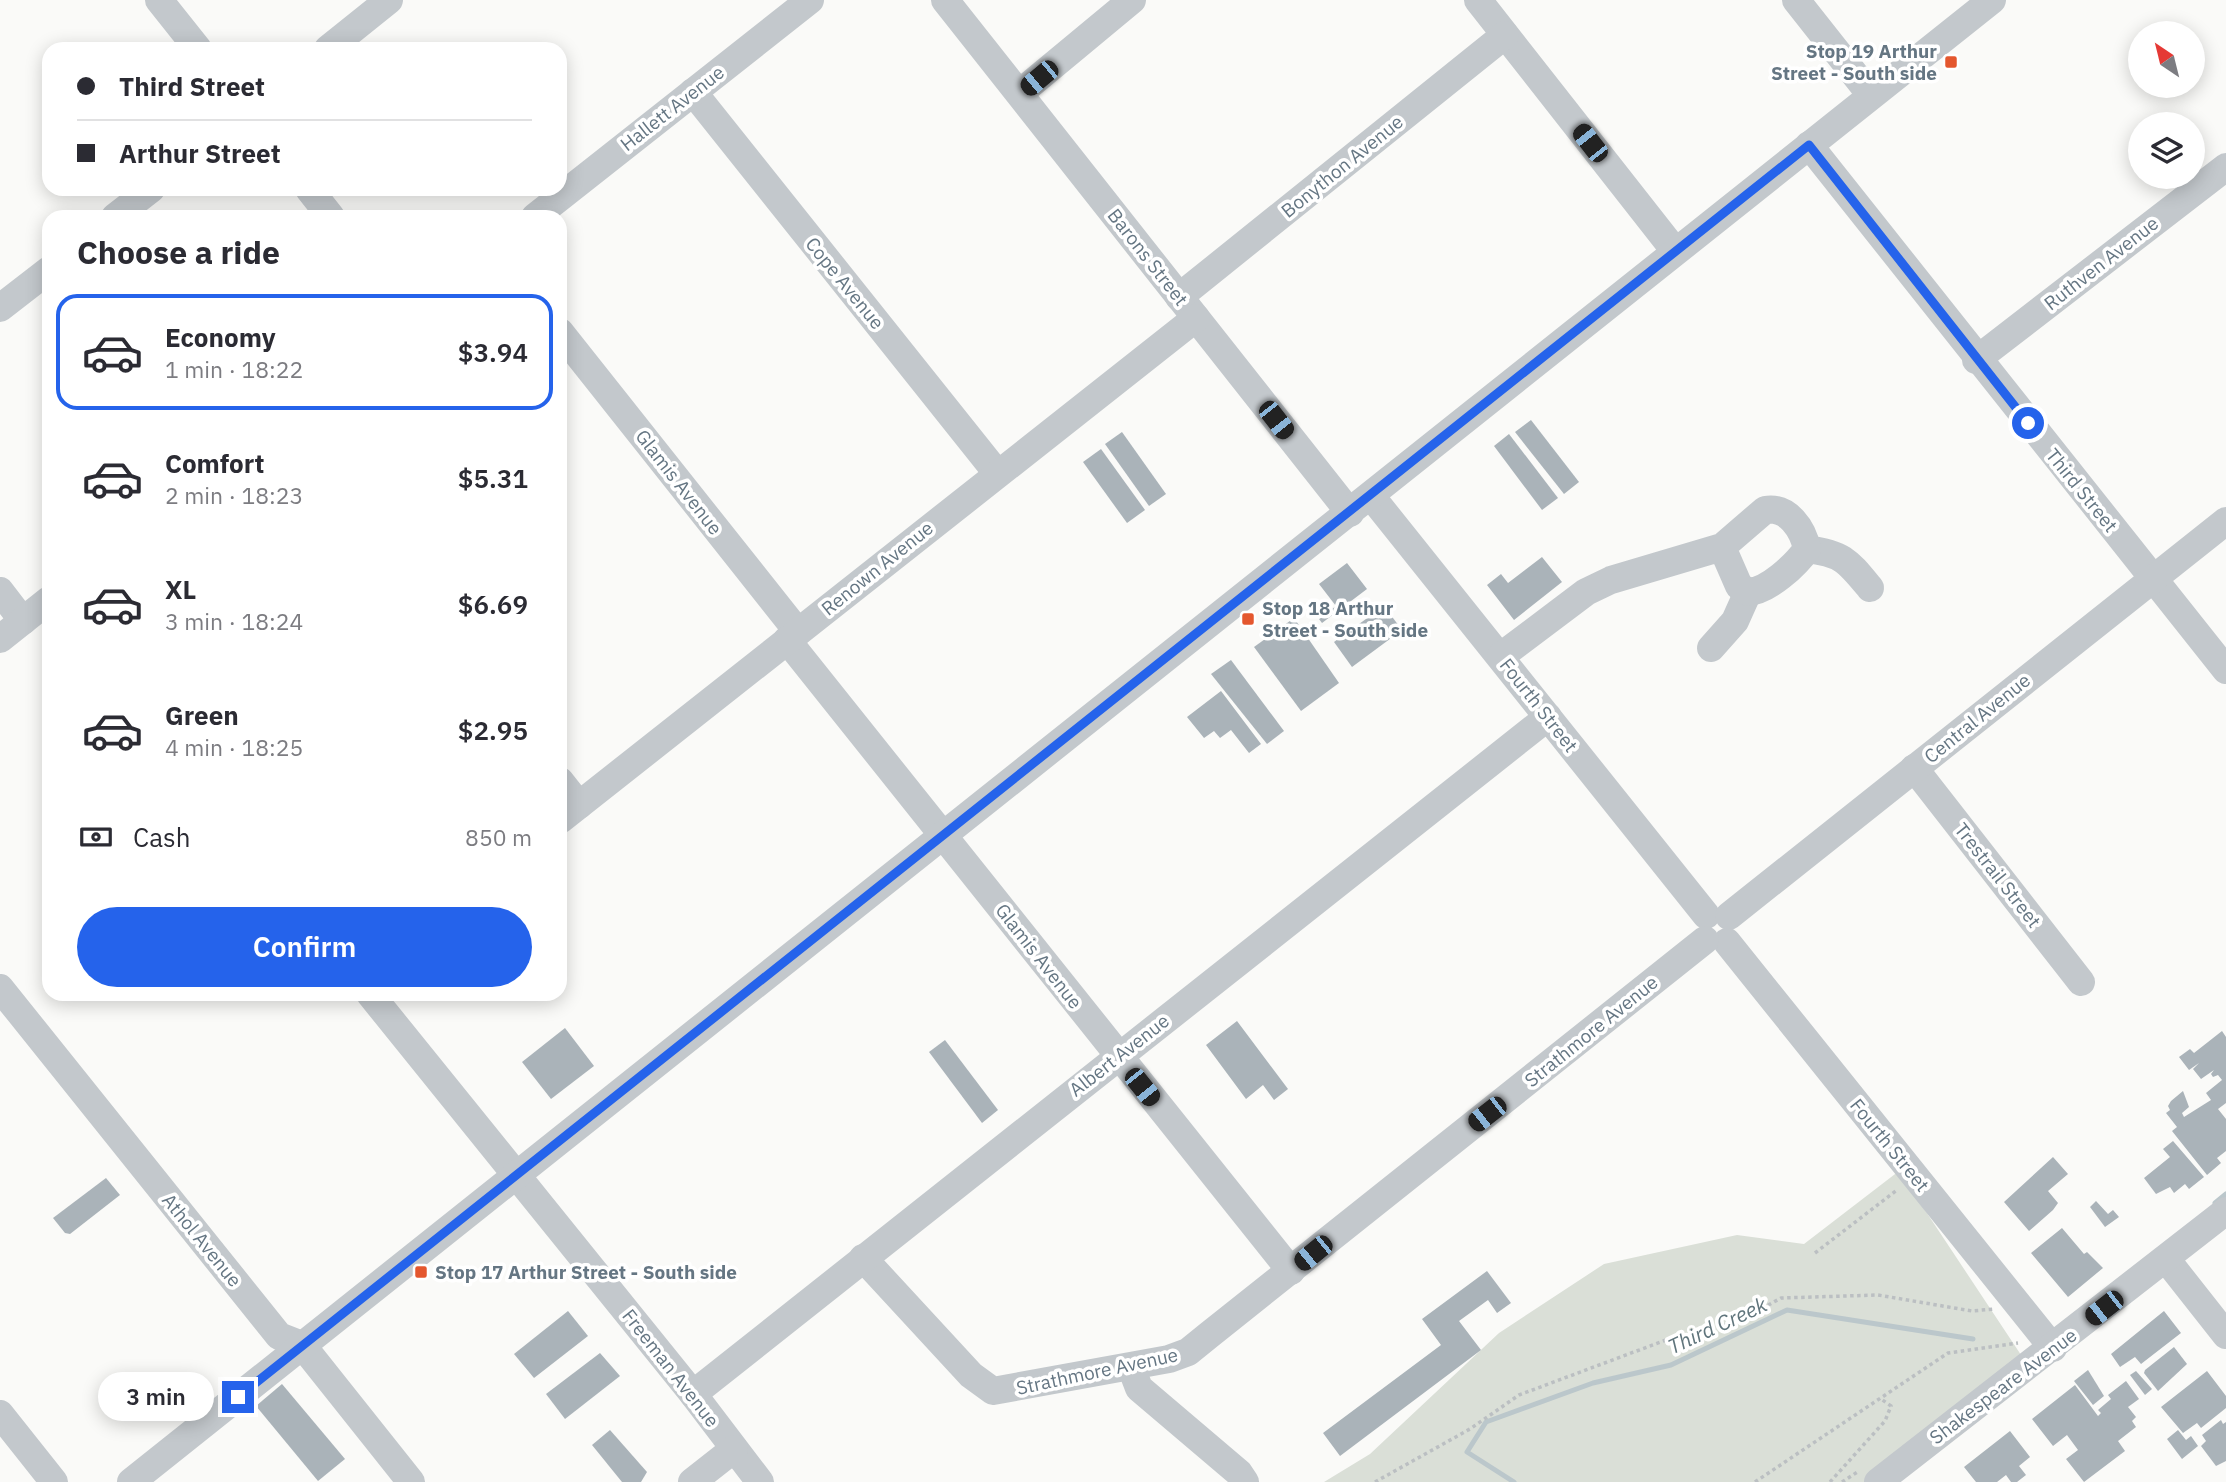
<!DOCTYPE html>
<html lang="en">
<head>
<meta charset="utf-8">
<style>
	:root { --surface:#fff; --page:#f7f7f7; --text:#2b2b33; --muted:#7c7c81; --line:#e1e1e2; --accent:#2563eb }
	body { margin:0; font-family:"IBM Plex Sans",sans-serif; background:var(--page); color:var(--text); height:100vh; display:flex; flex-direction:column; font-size:26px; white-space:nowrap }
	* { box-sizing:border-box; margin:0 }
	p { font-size:23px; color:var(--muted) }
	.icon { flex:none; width:38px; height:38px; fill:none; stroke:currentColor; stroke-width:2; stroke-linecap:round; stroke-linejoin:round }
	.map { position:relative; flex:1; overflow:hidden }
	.sheet { position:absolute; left:42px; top:210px; width:525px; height:791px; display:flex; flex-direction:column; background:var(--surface); border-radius:21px; box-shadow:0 4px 18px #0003 }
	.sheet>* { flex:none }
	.top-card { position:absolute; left:42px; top:42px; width:525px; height:154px; border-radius:21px; box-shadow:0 4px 18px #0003; display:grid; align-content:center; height:154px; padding:0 35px; background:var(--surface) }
	.needle { width:46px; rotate:325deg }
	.controls { position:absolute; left:2128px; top:21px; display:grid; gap:14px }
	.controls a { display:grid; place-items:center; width:77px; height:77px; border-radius:50%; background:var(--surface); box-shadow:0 4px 18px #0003; font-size:35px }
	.end { position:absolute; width:32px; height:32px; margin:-16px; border:9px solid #2563eb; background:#fff; box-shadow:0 0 0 4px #fff }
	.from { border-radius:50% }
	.bubble { position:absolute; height:49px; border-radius:24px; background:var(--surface); box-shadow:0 4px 18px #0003; font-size:23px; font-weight:600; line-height:49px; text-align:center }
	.car { position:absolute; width:21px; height:42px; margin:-21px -10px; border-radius:9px; box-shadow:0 0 5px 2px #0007; background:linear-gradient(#222 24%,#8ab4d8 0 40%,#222 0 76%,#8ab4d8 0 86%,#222 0) }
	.top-card b { display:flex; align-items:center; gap:24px; height:66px; font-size:26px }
	.top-card b+b { border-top:2px solid var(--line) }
	.top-card i { width:18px; height:18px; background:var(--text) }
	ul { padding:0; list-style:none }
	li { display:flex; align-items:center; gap:21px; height:116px; margin:0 14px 10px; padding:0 21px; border:4px solid transparent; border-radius:21px }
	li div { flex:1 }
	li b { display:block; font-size:26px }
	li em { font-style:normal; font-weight:600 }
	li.on { border-color:var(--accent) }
	li>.icon { width:63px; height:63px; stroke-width:1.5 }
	h2 { padding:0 35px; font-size:32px; line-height:84px }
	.pay { display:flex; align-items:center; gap:18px; height:77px; padding:0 35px; font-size:26px }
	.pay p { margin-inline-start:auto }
	.button { display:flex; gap:14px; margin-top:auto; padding:14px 35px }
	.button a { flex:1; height:80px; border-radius:42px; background:var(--accent); color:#fff; font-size:28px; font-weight:600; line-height:80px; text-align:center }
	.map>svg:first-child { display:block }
</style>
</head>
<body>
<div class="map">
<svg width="2226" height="1482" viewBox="0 0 2226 1482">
	<rect width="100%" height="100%" fill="#fafaf8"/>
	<!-- green -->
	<path fill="#dadfd7" d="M1899,1171L2029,1367L1877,1482H1324L1370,1454L1499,1333L1604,1264L1737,1235L1804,1244Z"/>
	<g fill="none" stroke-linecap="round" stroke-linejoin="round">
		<!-- stream -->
		<g stroke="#bbc7cb" stroke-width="5">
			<path d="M2215,1203L2226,1194"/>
			<path d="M1514,1482L1467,1452L1486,1422L1593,1383L1671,1365L1787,1310L1973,1339"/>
		</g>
	</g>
	<!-- building -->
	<g fill="#aab3b9">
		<path d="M1531,420L1579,482L1564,494L1515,432Z"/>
		<path d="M1122,432L1166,494L1149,506L1105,444Z"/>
		<path d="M1509,434L1558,498L1542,510L1494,446Z"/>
		<path d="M1101,449L1145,510L1127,523L1083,462Z"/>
		<path d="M1542,557L1562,582L1514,620L1487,585L1501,574L1508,583Z"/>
		<path d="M1347,563L1367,589L1322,623L1319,619L1336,606L1319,584Z"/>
		<path d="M1384,606L1402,630L1352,667L1334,642Z"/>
		<path d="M1294,618L1339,683L1301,711L1254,647Z"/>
		<path d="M1231,660L1284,731L1267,744L1211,674Z"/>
		<path d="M1221,691L1261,744L1249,753L1231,730L1220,738L1214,731L1204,738L1187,717Z"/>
		<path d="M1237,1021L1288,1089L1274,1100L1263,1085L1246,1099L1206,1045Z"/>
		<path d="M565,1028L594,1066L551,1099L522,1062Z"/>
		<path d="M2222,1031L2226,1037V1103L2218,1109L2226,1119V1151L2217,1158L2221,1163L2207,1175L2172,1131L2177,1127L2166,1113L2170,1110L2168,1106L2171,1101L2183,1091L2189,1107L2182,1113L2184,1117L2211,1100L2206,1093L2222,1080L2218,1075L2213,1077L2211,1074L2214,1070L2201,1079L2193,1069L2199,1063L2189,1070L2179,1057L2190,1049L2194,1053Z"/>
		<path d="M945,1040L998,1110L982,1123L929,1052Z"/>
		<path d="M2173,1141L2204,1177L2189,1189L2185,1184L2174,1193L2170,1187L2156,1194L2144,1178L2170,1157L2163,1149Z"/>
		<path d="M2053,1157L2068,1174L2048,1191L2058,1203L2053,1210L2029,1231L2004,1202Z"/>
		<path d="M106,1178L120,1195L70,1234L65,1233L53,1218Z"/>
		<path d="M2096,1201L2108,1214L2113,1210L2119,1217L2105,1227L2090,1207Z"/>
		<path d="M2062,1228L2084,1254L2087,1252L2103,1268L2068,1297L2031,1253Z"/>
		<path d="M1487,1271L1511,1303L1497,1313L1488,1300L1459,1321L1481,1350L1340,1456L1323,1433L1441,1345L1422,1319Z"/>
		<path d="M568,1311L588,1336L534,1378L514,1354Z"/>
		<path d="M2164,1311L2181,1333L2141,1364L2135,1357L2120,1367L2111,1354Z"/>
		<path d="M2174,1347L2187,1364L2158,1391L2144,1373L2145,1370Z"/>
		<path d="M600,1353L620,1376L565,1419L546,1394Z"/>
		<path d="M2088,1370L2104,1396L2093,1405L2074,1381Z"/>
		<path d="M2136,1371L2152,1389L2145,1395L2130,1375Z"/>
		<path d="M2207,1371L2226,1396V1408L2201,1428L2197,1423L2183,1433L2161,1407Z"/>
		<path d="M2126,1381L2139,1399L2128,1407L2136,1417L2132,1421L2136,1427L2118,1441L2125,1451L2084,1482L2066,1459L2078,1450L2067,1435L2053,1446L2032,1419L2075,1385L2098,1416L2101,1413L2098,1410L2111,1399L2108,1395Z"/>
		<path d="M282,1384L345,1459L318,1481L256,1406Z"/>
		<path d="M2221,1420L2223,1424L2226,1422V1461L2216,1466L2201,1446L2206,1441L2202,1435Z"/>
		<path d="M610,1430L647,1472L641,1482H622L592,1445Z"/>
		<path d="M2178,1430L2186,1440L2191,1436L2198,1446L2182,1459L2167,1439Z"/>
		<path d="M2010,1431L2030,1457L2019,1466L2026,1475L2017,1482H2011L2006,1475L1997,1482H1976L1964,1467Z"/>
	</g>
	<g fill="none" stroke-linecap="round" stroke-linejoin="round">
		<!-- path -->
		<g stroke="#bbbfc2" stroke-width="3.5" stroke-dasharray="3.5 3.5" stroke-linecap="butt">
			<path d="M1815,1253L1897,1190"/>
			<path d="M1375,1482L1470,1429L1519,1395L1666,1340L1738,1322L1781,1298L1878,1295L1972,1311L1994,1309"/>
			<path d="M1755,1482L1948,1353L2018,1343"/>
			<path d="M1830,1482L1885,1421L1891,1406L1881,1399"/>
			<path d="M1842,1482L1859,1471"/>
		</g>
		<!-- minor -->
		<g stroke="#c3c8cc" stroke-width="28">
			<path d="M159,0L198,49"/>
			<path d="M945,0L1350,513"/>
			<path d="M1478,0L1675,251"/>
			<path d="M1796,0L1871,95"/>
			<path d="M328,49L389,0"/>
			<path d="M693,92L997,473"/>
			<path d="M1020,93L1132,0"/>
			<path d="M1809,145L2226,670"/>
			<path d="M309,189L331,217"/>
			<path d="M115,217L151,189"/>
			<path d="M535,217L810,0"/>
			<path d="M1179,297L1505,35"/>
			<path d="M0,308L49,270"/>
			<path d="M560,332L798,632"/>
			<path d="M1976,360L2226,167"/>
			<path d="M1371,496L1706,915"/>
			<path d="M1807,549C1843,554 1847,560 1870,588"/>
			<path d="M0,591L23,621"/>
			<path d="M0,639L49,600"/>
			<path d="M787,640L1291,1271"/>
			<path d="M1711,648L1735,621L1748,592"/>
			<path d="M1501,656L1586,592L1611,580L1722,547L1765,510C1788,506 1803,529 1807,549C1796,565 1768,591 1748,592L1739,586L1722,547"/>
			<path d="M1914,768L2081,982"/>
			<path d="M560,781L579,805"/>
			<path d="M560,820L1196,318"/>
			<path d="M1729,916L2226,521"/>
			<path d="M1727,942L2053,1348"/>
			<path d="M0,988L279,1336L302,1345L411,1482"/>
			<path d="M370,994L693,1394L760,1482"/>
			<path d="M863,1258L971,1375L993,1391L1169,1359L1188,1352L1209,1335L1705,940"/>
			<path d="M2166,1259L2226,1335"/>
			<path d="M1131,1367L1139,1388L1239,1473L1245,1482"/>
			<path d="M693,1394L1548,717"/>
			<path d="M0,1414L54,1482"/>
			<path d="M131,1482L1992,0"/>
			<path d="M692,1482L734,1449"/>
			<path d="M1878,1482L2226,1211"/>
		</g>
	</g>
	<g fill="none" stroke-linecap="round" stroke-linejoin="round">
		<!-- route -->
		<path stroke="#2563eb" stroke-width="9" d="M238,1397L1809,145L2028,423"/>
	</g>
	<!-- markers -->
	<g fill="#e4572e" stroke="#fff" stroke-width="2.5">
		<rect x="1944" y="55" width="14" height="14" rx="3.5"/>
		<rect x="1241" y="612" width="14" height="14" rx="3.5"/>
		<rect x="414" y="1265" width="14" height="14" rx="3.5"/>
	</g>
	<g text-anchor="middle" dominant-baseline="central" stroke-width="7" stroke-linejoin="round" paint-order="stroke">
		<!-- poi labels -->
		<g font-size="19" font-weight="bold" fill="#657683" stroke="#fff" text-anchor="start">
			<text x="1937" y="51" text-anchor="end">Stop 19 Arthur<tspan x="1937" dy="22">Street - South side</tspan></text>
			<text x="1262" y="608">Stop 18 Arthur<tspan x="1262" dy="22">Street - South side</tspan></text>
			<text x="435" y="1272">Stop 17 Arthur Street - South side</text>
		</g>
		<!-- street labels -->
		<g font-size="19" fill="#657683" stroke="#fff">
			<text transform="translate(672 108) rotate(-38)">Hallett Avenue</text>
			<text transform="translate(1342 166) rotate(-39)">Bonython Avenue</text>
			<text transform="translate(1148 257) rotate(52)">Barons Street</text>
			<text transform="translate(2101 263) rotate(-38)">Ruthven Avenue</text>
			<text transform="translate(845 283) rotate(51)">Cope Avenue</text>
			<text transform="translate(679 482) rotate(52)">Glamis Avenue</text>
			<text transform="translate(2082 490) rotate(51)">Third Street</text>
			<text transform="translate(877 568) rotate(-39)">Renown Avenue</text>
			<text transform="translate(1539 705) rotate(52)">Fourth Street</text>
			<text transform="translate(1977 718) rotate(-39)">Central Avenue</text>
			<text transform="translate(1998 875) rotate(52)">Trestrail Street</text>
			<text transform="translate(1039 956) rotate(52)">Glamis Avenue</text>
			<text transform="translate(1591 1031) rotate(-39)">Strathmore Avenue</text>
			<text transform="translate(1119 1055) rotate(-38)">Albert Avenue</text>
			<text transform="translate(1890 1145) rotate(51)">Fourth Street</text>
			<text transform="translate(202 1240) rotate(51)">Athol Avenue</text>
			<text transform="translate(671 1368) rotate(52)">Freeman Avenue</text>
			<text transform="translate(1097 1371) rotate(-12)">Strathmore Avenue</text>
			<text transform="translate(2003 1386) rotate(-37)">Shakespeare Avenue</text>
		</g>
		<!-- water labels -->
		<g font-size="21" font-style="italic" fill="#60757c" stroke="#fff">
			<text transform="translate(1717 1325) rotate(-25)">Third Creek</text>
		</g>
	</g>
</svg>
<div class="controls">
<a><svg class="needle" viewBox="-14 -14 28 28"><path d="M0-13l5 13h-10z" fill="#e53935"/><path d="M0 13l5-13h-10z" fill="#7c7c81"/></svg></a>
<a><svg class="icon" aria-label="layers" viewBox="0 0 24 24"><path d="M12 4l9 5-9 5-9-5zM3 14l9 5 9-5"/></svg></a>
</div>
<i class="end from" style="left:2028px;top:423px"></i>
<i class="end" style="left:238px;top:1397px"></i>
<div class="bubble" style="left:98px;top:1372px;width:116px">3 min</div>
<i class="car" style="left:1039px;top:78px;rotate:230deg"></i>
<i class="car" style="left:1590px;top:143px;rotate:322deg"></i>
<i class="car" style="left:1276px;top:420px;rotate:142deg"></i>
<i class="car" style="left:1142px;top:1087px;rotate:141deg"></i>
<i class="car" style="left:1487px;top:1114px;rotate:232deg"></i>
<i class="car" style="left:1313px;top:1253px;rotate:231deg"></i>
<i class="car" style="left:2104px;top:1308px;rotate:232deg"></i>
<div class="top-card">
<b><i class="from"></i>Third Street</b>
<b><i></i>Arthur Street</b>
</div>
<section class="sheet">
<h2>Choose a ride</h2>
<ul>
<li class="on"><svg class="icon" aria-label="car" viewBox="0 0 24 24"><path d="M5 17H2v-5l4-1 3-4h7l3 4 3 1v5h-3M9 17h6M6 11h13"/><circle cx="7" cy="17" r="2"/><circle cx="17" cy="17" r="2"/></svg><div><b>Economy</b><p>1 min · 18:22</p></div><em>$3.94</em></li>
<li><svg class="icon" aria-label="car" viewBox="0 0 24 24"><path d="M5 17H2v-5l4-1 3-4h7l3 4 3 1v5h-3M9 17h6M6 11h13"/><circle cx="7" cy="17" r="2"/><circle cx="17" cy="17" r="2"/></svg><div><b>Comfort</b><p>2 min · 18:23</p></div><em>$5.31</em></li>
<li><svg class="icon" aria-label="car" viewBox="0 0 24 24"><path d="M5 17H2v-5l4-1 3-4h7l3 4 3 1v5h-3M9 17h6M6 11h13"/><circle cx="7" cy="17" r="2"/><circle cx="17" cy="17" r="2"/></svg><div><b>XL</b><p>3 min · 18:24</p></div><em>$6.69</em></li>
<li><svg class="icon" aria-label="car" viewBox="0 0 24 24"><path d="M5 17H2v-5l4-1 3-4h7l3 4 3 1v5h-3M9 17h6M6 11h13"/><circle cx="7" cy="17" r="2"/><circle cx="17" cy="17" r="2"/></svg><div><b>Green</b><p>4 min · 18:25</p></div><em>$2.95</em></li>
</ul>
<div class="pay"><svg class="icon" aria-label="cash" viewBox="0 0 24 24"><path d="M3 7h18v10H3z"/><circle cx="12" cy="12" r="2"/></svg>Cash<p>850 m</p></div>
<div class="button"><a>Confirm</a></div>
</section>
</div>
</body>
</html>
